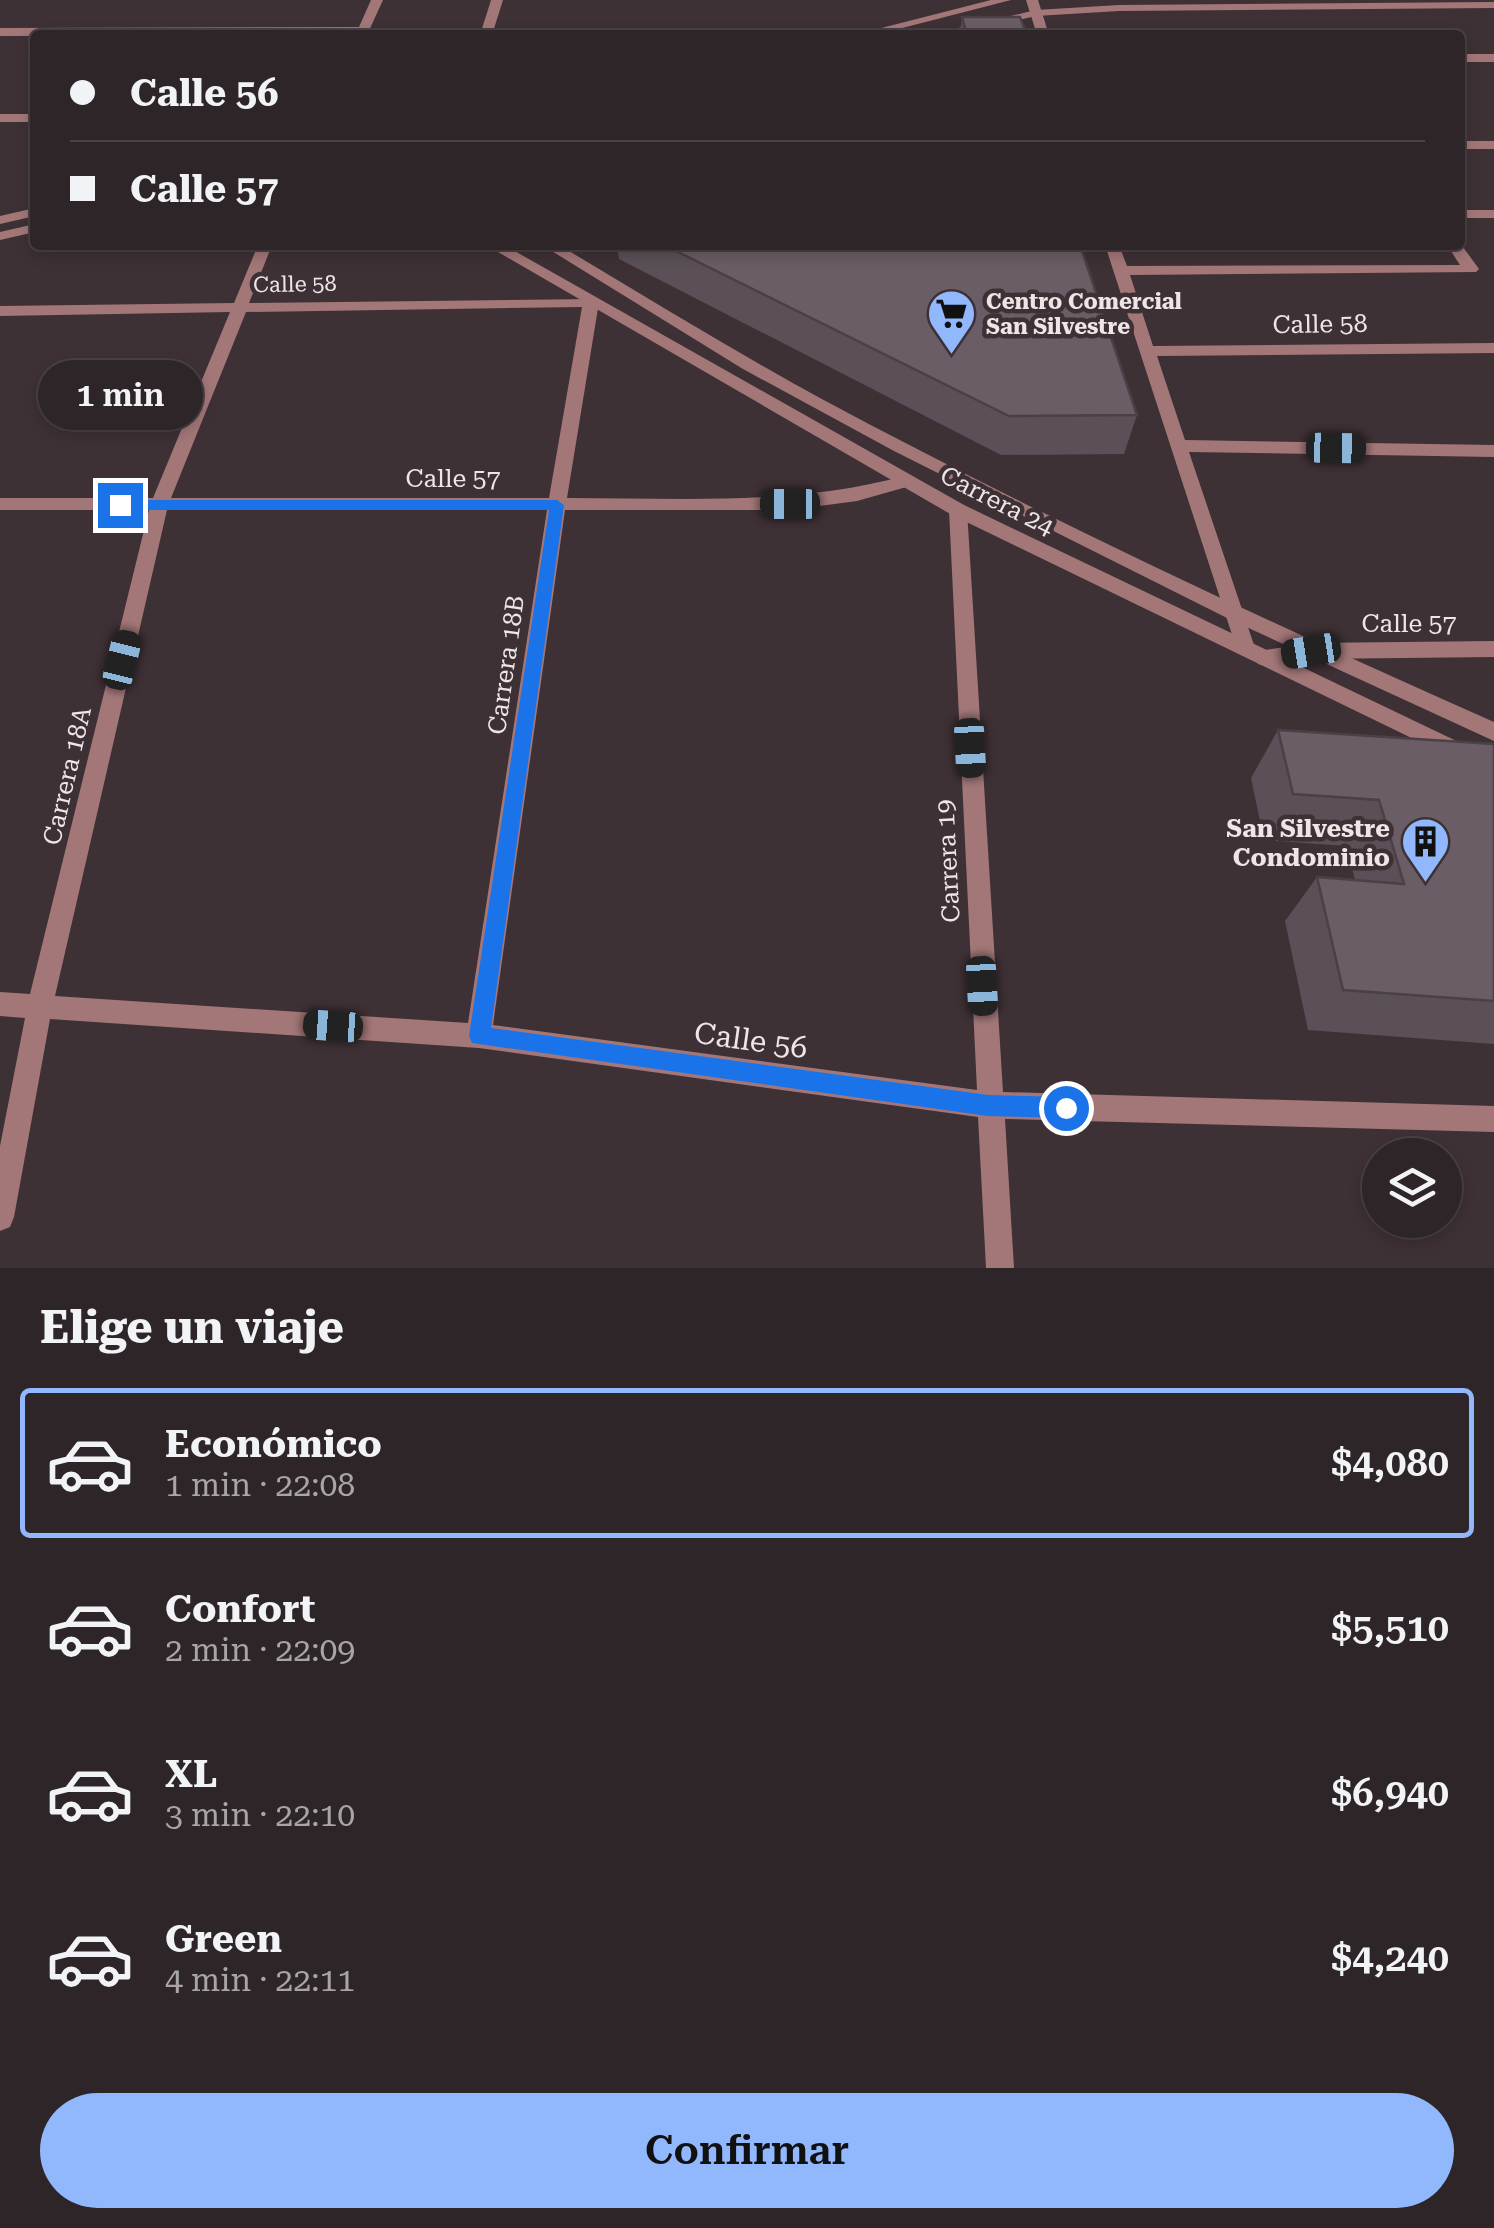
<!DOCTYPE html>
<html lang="es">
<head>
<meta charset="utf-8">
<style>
	:root { --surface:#2e2528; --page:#3a3134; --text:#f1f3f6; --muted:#a7a5a8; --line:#494245; --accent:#91b8fd }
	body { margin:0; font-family:"Roboto Serif",serif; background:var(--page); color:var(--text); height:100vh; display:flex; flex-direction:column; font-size:38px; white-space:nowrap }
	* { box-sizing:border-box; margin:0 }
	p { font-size:32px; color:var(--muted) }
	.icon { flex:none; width:55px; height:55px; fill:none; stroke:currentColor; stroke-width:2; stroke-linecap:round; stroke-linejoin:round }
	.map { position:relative; height:1268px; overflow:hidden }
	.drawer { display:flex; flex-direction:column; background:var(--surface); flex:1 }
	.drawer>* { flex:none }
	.top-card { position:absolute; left:30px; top:30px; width:1435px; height:220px; border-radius:10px; box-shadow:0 5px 15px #0003,0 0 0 2px var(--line); display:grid; align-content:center; height:220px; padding:0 40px; background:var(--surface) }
	.fabs { position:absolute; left:1362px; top:1138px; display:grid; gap:20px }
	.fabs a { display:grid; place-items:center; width:100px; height:100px; border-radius:50%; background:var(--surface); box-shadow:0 5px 15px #0003,0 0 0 2px var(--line); font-size:50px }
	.end { position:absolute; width:45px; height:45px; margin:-22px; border:12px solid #1a73e8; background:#fff; box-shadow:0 0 0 5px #fff }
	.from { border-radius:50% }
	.bubble { position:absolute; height:70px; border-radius:35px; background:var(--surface); box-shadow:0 5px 15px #0003,0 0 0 2px var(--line); font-size:32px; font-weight:600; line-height:70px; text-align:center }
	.car { position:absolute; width:30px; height:60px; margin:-30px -15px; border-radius:12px; box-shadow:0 0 8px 2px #0007; background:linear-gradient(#222 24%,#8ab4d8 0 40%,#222 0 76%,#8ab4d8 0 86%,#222 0) }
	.top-card b { display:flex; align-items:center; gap:35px; height:95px; font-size:38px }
	.top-card b+b { border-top:2px solid var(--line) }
	.top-card i { width:25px; height:25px; background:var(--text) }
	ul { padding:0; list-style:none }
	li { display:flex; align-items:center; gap:30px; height:150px; margin:0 20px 15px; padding:0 20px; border:5px solid transparent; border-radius:10px }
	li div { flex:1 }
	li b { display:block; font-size:38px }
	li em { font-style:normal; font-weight:600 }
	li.selected { border-color:var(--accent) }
	li>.icon { width:90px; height:90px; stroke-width:1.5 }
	h2 { padding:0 40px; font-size:45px; line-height:120px }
	.primary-button { display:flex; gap:20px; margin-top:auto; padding:20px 40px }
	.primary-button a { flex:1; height:115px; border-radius:60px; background:var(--accent); color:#111; font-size:40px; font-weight:600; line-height:115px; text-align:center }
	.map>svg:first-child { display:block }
</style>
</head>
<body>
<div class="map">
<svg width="1494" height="1268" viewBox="0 0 1494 1268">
	<rect width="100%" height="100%" fill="#3e3135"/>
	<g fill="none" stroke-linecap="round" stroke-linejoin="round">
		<!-- service -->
		<rect fill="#a37778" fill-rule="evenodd" x="0" y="114" width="35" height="8"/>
		<!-- minor -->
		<g fill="#a37778" fill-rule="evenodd">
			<path d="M371,0H383L367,35L0,36V28L359,27Z"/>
			<path d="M491,0H503L492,35H480Z"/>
			<path d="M1026,0H1038L1049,35H1037Z"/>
			<rect x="1460" y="54" width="34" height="8"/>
			<rect x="1460" y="141" width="34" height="8"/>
			<rect x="1460" y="210" width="34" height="8"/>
			<path d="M1460,243L1479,269L1476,272L1130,275L1153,346L1494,343V353L1157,356L1185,440L1494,445V457L1189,452L1254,645L1251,650H1237L1105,245H1119L1127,266L1460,265L1447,245Z"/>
			<path d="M258,245H272L249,303L596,299L599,302L567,498C680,498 794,506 904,476L913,482L910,486L857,501L789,510H565L493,1025L977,1090L949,510L958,504L967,510L1003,1092L1494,1106V1132L1005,1119L1014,1268H986L978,1117L479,1048L50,1019L14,1217L10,1227L0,1231V1146L25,1018L0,1016V992L30,994L149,510H0V498H153L230,312L0,316V306L234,303ZM582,307L549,498H171L246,312ZM167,510H547L468,1023L55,996Z"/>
			<path d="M1494,641V657L1311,659L1265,666L1258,664L1255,658L1258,652L1265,650L1311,643Z"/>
		</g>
		<!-- tertiary -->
		<g fill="#a37778" fill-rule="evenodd">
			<path d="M991,0H1011L875,35H854Z"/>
			<path d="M1494,2V8L1119,11L1036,16L950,35H928L1036,10L1119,5Z"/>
			<path d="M35,208V216L0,224V216Z"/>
			<path d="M35,224V232L0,240V232Z"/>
			<path d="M486,245H504L964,505L1494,759V778L952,515Z"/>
			<path d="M542,245H559C646,297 732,350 820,398C1040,516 1266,621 1494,722V741L1231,620L894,451L743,369Z"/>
		</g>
	</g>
	<!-- wall -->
	<g fill="#5b5058">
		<path d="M962,17L1027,35H960Z"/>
		<path d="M617,245H1080L1137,415L1124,454L1001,455L619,259Z"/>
		<path d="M1278,730L1494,744V1044L1308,1030L1285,921L1317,877L1355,880L1346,846L1264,840L1251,778Z"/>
	</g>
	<!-- building -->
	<g fill="#6a5d66" stroke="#4a4147" stroke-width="2.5">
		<path d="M962,17H1020L1027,35H967Z"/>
		<path d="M664,245H1080L1137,415L1009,416Z"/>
		<path d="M1278,730L1494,744V1001L1343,990L1317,877L1404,884L1379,800L1293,794Z"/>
	</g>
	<!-- route -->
	<path fill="#1a73e8" d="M557,500L564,505L491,1028L988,1095L1066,1097L1074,1100L1077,1108L1074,1115L1066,1118L988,1116L472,1043L469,1036L549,510H120L112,505L120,500Z"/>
	<!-- icons -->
	<defs>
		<symbol id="supermarket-pin" viewBox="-11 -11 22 30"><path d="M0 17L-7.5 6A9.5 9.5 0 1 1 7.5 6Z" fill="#91b8fd" stroke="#3e3135"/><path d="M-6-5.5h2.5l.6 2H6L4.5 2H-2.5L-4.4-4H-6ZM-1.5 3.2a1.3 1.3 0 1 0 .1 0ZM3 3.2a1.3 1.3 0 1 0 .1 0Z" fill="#111"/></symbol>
		<symbol id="building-pin" viewBox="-11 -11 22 30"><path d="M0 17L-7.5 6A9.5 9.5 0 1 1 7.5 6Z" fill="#91b8fd" stroke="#3e3135"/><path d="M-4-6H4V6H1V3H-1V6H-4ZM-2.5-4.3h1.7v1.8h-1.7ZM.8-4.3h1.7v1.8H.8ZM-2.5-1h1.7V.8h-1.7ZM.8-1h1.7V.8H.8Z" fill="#111"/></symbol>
	</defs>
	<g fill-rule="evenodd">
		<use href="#supermarket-pin" x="924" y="286" width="55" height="75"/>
		<use href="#building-pin" x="1398" y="814" width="55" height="75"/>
	</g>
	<g text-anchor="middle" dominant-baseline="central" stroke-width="9" stroke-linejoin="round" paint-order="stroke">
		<!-- far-street labels -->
		<g font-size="22" fill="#eee5e8" stroke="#3e3135">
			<text transform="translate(295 284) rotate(-1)">Calle 58</text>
		</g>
		<!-- far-poi labels -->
		<g font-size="22" font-weight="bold" fill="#eee5e8" stroke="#3e3135" text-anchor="start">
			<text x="986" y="301">Centro Comercial<tspan x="986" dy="25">San Silvestre</tspan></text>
		</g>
		<!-- street labels -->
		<g font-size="25" fill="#eee5e8" stroke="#3e3135">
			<text transform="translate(1320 324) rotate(-1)">Calle 58</text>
			<text x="453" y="478">Calle 57</text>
			<text transform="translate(997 501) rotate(27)">Carrera 24</text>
			<text x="1409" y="623">Calle 57</text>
			<text transform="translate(506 665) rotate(-82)">Carrera 18B</text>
			<text transform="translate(67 776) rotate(-77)">Carrera 18A</text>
			<text transform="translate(948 861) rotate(-93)">Carrera 19</text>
		</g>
		<!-- poi labels -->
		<g font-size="25" font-weight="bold" fill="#eee5e8" stroke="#3e3135" text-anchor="end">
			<text x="1390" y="828">San Silvestre<tspan x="1390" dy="29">Condominio</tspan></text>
		</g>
		<!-- near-street labels -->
		<g font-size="30" fill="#eee5e8" stroke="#3e3135">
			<text transform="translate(751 1040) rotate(8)">Calle 56</text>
		</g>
	</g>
</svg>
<div class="fabs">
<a><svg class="icon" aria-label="layers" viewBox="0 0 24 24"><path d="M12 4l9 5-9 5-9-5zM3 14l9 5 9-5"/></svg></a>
</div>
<i class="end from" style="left:1066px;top:1108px"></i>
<i class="end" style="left:120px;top:505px"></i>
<div class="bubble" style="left:38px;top:360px;width:165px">1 min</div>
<i class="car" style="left:1336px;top:448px;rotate:91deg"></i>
<i class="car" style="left:790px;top:504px;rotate:270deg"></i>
<i class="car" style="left:1311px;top:651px;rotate:261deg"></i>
<i class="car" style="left:122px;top:660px;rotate:14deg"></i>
<i class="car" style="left:970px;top:748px;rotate:177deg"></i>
<i class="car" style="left:982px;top:986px;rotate:177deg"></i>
<i class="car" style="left:333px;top:1026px;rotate:274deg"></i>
<div class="top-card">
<b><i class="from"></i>Calle 56</b>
<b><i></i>Calle 57</b>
</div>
</div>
<section class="drawer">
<h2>Elige un viaje</h2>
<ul>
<li class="selected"><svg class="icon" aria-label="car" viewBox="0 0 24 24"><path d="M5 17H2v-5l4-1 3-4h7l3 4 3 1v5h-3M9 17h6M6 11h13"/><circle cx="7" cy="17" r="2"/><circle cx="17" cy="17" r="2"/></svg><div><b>Económico</b><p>1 min · 22:08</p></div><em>$4,080</em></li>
<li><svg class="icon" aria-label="car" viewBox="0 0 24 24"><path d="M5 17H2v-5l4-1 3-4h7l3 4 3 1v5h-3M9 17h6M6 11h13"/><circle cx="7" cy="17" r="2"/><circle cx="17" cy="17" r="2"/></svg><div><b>Confort</b><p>2 min · 22:09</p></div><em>$5,510</em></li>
<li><svg class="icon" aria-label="car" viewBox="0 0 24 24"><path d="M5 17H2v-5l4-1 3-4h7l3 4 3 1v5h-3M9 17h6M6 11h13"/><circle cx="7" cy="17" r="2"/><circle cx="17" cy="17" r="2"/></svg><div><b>XL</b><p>3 min · 22:10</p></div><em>$6,940</em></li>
<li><svg class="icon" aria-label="car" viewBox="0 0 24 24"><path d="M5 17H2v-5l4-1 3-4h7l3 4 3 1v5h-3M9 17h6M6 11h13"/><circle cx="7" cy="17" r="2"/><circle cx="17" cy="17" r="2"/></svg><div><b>Green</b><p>4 min · 22:11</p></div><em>$4,240</em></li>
</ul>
<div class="primary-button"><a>Confirmar</a></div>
</section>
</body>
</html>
